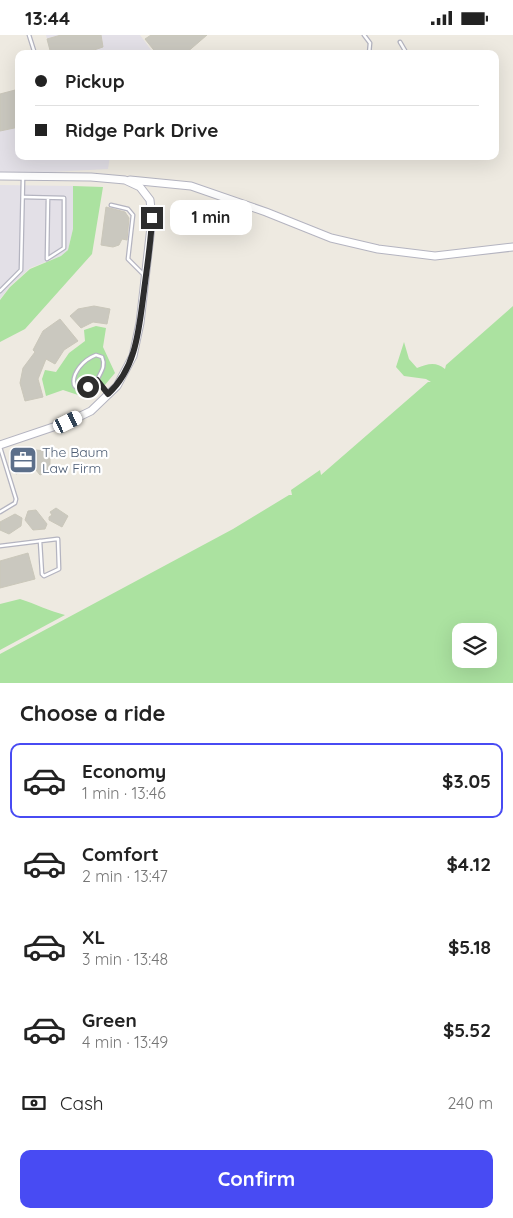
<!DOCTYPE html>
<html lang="en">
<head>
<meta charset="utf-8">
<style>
	:root { --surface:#fff; --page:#f2f2f2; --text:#222; --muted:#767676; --line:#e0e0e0; --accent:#484bf3 }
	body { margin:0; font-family:Quicksand,sans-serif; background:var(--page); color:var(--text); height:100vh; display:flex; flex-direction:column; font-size:19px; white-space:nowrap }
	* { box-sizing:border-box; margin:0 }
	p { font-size:16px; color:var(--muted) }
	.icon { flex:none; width:28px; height:28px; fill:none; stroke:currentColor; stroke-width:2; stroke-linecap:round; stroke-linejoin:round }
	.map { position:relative; height:648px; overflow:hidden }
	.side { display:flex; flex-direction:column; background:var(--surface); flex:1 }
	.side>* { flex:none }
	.guide { position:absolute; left:15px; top:15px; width:484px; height:110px; border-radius:10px; box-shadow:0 5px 20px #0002; display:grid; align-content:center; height:110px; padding:0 20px; background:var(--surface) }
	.fabs { position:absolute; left:452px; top:588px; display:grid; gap:10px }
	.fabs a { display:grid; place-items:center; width:45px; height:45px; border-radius:10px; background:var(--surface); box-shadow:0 5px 20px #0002; font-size:25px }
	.end { position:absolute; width:22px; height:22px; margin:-11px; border:6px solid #2d2d2d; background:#fff; box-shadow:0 0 0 2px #fff }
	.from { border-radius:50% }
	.bubble { position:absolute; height:35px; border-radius:10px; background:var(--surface); box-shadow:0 5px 20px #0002; font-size:16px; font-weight:700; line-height:35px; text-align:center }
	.car { position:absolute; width:15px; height:30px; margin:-15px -8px; border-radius:6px; box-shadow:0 0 4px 1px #0007; background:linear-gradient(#fff 24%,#345 0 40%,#fff 0 76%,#345 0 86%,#fff 0) }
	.guide b { display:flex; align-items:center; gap:18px; height:48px; font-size:19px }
	.guide b+b { border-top:1px solid var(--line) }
	.guide i { width:12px; height:12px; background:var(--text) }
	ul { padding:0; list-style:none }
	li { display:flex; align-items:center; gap:15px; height:75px; margin:0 10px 8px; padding:0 10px; border:2px solid transparent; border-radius:10px }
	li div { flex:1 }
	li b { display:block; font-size:19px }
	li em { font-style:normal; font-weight:700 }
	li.selected { border-color:var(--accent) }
	li>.icon { width:45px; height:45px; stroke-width:1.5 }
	h2 { padding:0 20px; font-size:22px; line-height:60px }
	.pay { display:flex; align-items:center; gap:12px; height:55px; padding:0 20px; font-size:19px }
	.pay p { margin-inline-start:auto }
	.button { display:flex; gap:10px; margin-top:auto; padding:10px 20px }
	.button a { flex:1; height:58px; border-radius:10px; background:var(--accent); color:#fff; font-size:20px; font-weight:700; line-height:58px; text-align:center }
	.status { display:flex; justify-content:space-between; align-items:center; height:35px; padding:0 25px; background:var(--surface); direction:ltr }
	.status svg { height:14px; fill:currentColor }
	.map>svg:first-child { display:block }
</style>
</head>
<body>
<div class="status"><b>13:44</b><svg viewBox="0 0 49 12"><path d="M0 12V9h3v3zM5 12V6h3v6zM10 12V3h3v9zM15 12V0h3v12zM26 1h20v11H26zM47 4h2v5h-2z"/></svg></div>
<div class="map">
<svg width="513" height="648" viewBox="0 0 513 648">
	<rect width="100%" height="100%" fill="#eeeae1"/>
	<!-- industrial -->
	<g fill="#e3e0e7">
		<path d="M46,0H140L154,19H51Z"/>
		<path d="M19,54V121H110L108,134L33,138L0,137V59Z"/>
		<path d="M0,150L73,151V194L68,215L61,221L30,233L10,251L0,264Z"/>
	</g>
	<!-- green -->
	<g fill="#abe2a0" fill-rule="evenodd">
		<path d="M73,151L103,152L92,219L25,294L0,307V265L10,252L30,234L61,221L68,215L73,194Z"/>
		<path d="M513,271V648H0V619L233,494L289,460H292L291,455L320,435L321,440L428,347H431L426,344L404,341L396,332L404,307L409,324L417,333C427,329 436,326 445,334L446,330ZM461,596H489V624H461Z"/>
		<path d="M96,291L106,293L103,312L115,338L104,351L87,363L63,355L46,361L42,344L45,335L56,337L69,318L85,306L84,295Z"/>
		<path d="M20,564C36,569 49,576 65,580L0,615V569Z"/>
	</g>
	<!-- building -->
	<g fill="#cac8bf" stroke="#cac7ba">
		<path d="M61,0H101L103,12L82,19H51L47,4Z"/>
		<path d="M151,0H207L185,19H157L145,4Z"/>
		<path d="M19,54V92L0,96V59Z"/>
		<path d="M106,172L125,177L129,183L127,205L122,204L119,210L113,212L101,210Z"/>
		<path d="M94,271L110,274L107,289L93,287L81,293L70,281L78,274Z"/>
		<path d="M60,284L78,306L64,315L55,329L46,324L38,344L43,362L25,366L20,348L23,333L35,317L33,315L43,296Z"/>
		<path d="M36,415L47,416L50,418V436L44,435L43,439L40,440L36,435Z"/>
		<path d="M25,419L29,433L25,436L16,439L12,424L16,421Z"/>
		<path d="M56,473L68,481L62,492L49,485V482L52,480L50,477Z"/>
		<path d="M36,475L47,489L45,494L33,495L25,485L28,476Z"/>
		<path d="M15,479L22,483L21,491L9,499L0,495V487Z"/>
		<path d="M28,518L35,544L0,553V526Z"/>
	</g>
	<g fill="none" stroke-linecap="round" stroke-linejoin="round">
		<defs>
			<g id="lane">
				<path d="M29,0L35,19"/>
				<path d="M364,0L370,8L369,19"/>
				<path d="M400,7L407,19"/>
				<path d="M23,162L64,163V213L47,224L48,163"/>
				<path d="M111,170L128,174L133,180L128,224L143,239"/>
				<path d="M0,256L21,235L23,143"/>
				<path d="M97,345C65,371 67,331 96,320L102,322C106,331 101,337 97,345L107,358"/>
				<path d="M0,477L15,468L16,464L0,412"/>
				<path d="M0,511L57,504H58L59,534L44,541L42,539L40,506"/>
			</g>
			<g id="secondary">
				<path d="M0,141L91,142L125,145L140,152L150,165L152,183L140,288L133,321L117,351L91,376L68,387L0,410"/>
				<path d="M130,145L191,151L266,177L331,203L378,214L435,221L513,212"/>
			</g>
		</defs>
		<!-- lane casing -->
		<use href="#lane" stroke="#b4b4c0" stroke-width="5"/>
		<!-- secondary casing -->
		<use href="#secondary" stroke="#b4b4c0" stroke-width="9"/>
		<!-- lane -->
		<use href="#lane" stroke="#fff" stroke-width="2.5"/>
		<!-- secondary -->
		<use href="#secondary" stroke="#fff" stroke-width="7"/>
	</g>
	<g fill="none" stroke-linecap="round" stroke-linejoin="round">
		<!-- route -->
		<path stroke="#2d2d2d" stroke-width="6" d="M88,352L97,345L108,359C137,333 139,292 144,256C147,231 151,208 152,183"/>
	</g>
	<!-- icons -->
	<defs>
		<symbol id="office-square" viewBox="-11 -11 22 22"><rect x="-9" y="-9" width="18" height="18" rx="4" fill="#5c6f8a" stroke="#fff"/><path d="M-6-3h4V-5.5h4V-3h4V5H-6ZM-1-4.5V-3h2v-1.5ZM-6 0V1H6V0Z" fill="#fff"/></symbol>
	</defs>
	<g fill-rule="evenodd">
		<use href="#office-square" x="7" y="409" width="32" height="32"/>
	</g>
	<g text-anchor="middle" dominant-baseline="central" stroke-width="4.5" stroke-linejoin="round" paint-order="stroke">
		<!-- service labels -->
		<g font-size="14" fill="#4e5e75" stroke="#fff" text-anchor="start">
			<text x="42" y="417">The Baum<tspan x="42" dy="16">Law Firm</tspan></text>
		</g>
	</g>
</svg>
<div class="fabs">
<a><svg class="icon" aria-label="layers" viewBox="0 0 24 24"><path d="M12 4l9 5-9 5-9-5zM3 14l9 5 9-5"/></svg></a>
</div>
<i class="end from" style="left:88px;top:352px"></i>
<i class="end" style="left:152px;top:183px"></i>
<div class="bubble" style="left:170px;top:165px;width:82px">1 min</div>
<i class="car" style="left:68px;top:387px;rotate:64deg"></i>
<div class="guide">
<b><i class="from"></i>Pickup</b>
<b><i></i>Ridge Park Drive</b>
</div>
</div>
<section class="side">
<h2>Choose a ride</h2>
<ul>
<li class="selected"><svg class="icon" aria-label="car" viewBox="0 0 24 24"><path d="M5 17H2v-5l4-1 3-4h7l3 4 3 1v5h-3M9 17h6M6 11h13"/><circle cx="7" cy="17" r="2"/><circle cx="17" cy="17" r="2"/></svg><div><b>Economy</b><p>1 min · 13:46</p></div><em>$3.05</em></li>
<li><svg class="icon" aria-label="car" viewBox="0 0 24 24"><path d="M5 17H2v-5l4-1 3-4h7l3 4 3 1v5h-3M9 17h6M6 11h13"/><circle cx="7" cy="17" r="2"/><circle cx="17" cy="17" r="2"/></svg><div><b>Comfort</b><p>2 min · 13:47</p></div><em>$4.12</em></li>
<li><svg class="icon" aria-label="car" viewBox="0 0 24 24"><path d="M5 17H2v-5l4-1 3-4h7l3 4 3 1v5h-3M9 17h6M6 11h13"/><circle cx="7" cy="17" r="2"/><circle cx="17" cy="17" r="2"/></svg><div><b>XL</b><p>3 min · 13:48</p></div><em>$5.18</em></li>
<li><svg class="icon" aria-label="car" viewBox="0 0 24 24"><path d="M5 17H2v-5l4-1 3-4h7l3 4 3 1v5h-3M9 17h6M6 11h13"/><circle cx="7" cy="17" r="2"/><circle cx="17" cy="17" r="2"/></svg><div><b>Green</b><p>4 min · 13:49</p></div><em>$5.52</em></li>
</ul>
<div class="pay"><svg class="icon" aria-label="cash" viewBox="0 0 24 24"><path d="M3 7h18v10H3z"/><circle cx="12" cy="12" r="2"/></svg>Cash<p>240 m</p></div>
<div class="button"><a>Confirm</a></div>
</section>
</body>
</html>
